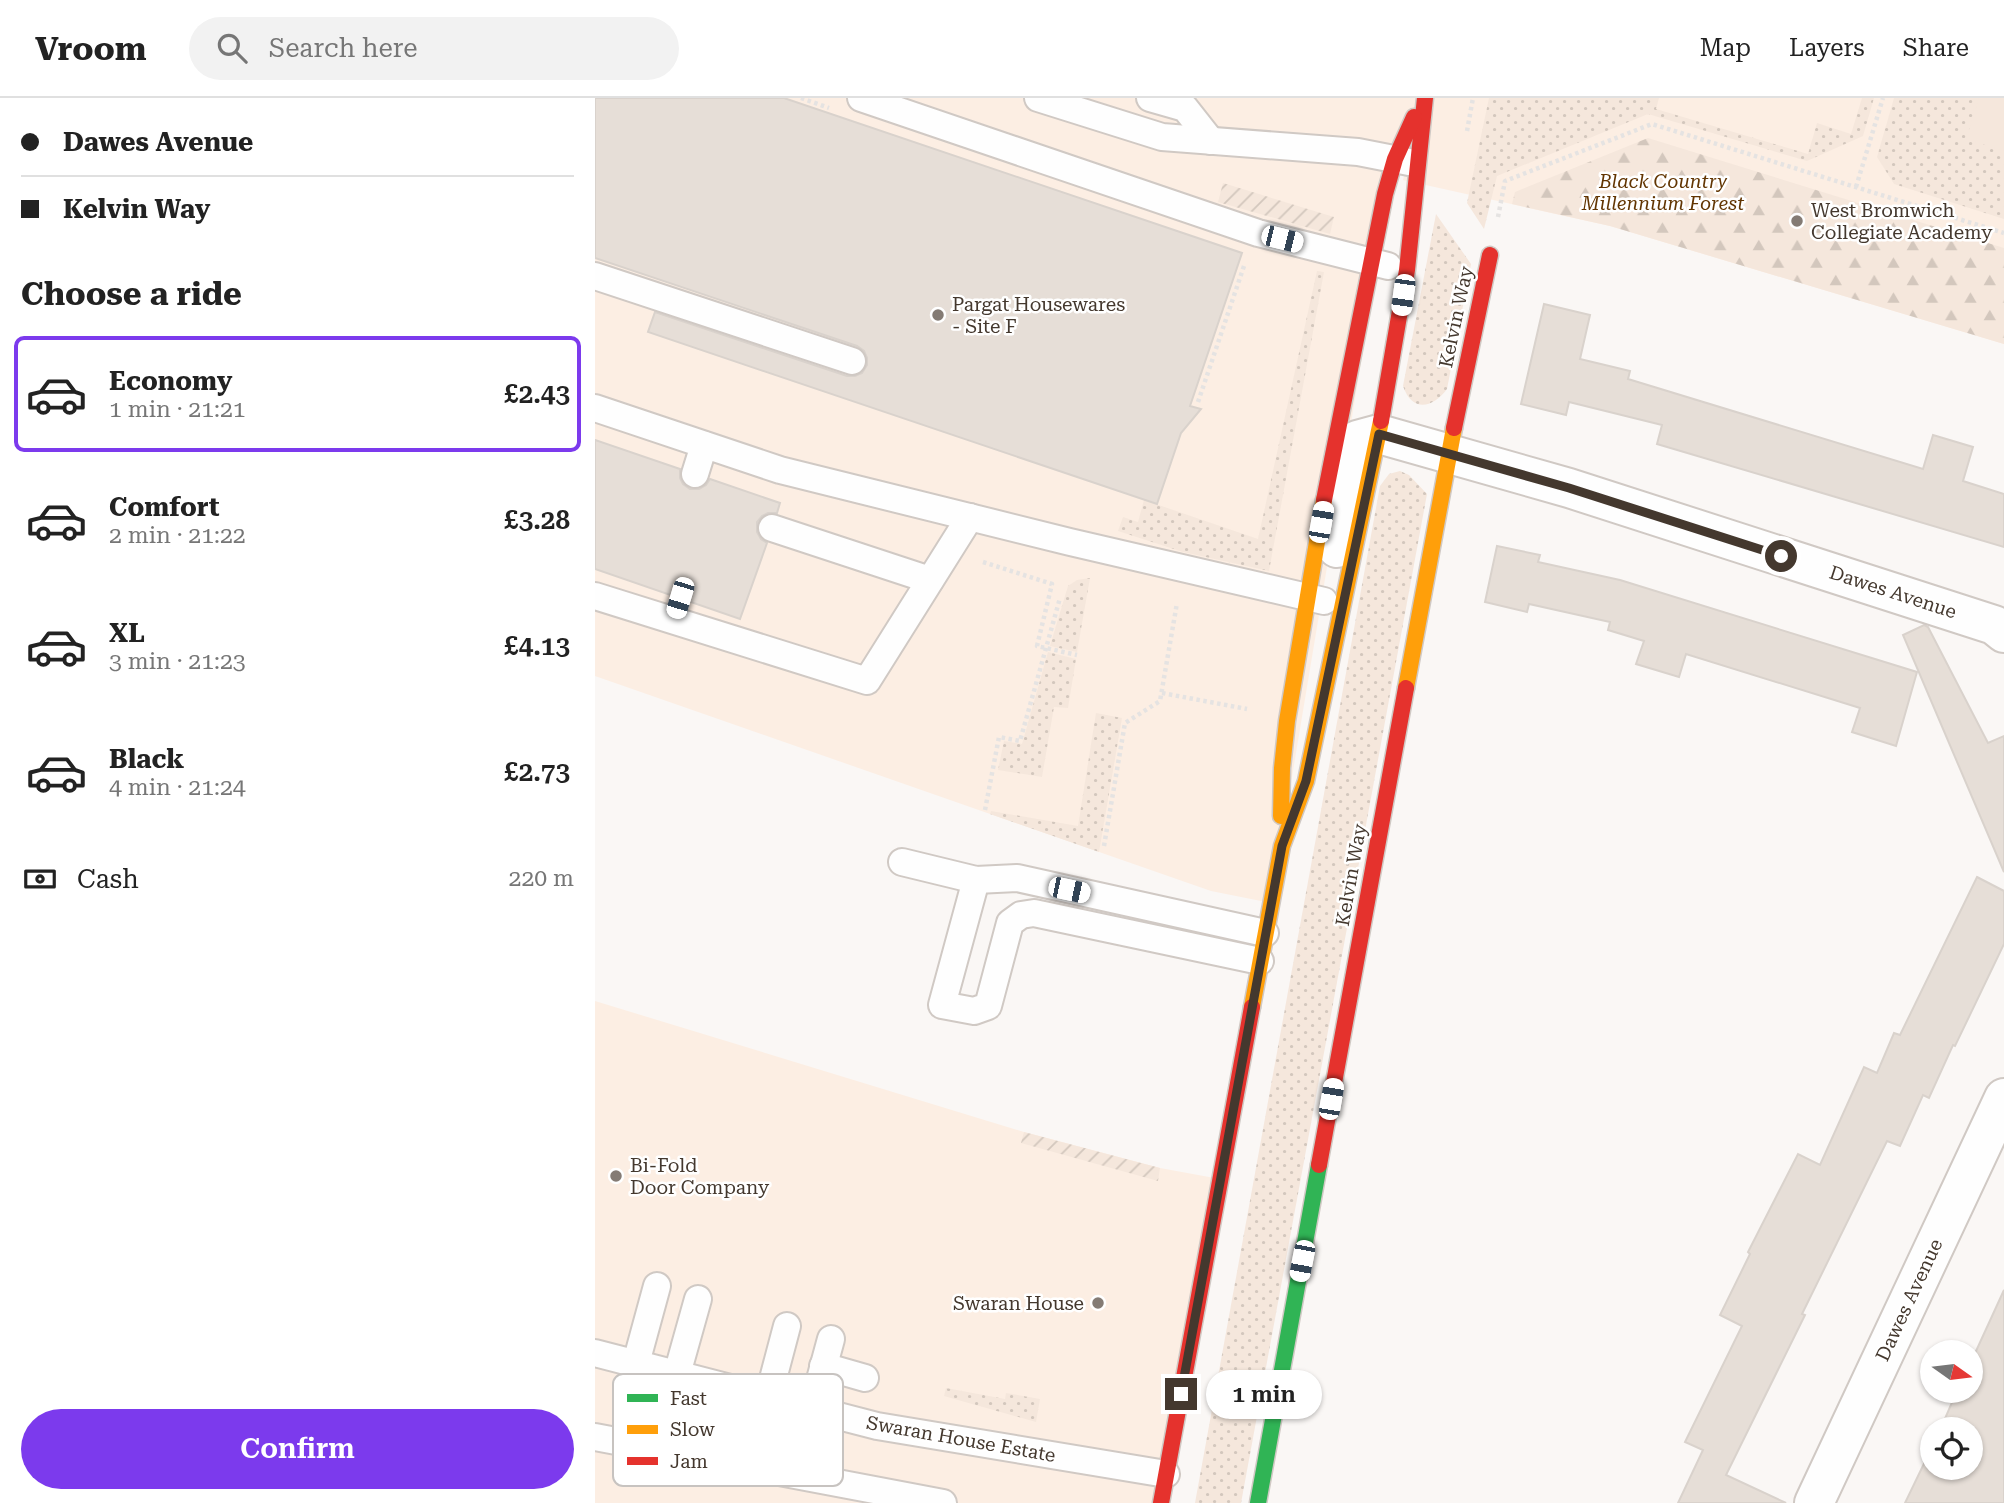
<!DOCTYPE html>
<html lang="en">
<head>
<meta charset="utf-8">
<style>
	:root { --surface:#fff; --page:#f2f2f2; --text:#222; --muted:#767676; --line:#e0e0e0; --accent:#7c3aed }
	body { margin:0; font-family:"Roboto Serif",serif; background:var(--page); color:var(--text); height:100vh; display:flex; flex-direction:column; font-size:26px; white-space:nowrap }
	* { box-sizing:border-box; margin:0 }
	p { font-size:23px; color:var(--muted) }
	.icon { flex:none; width:38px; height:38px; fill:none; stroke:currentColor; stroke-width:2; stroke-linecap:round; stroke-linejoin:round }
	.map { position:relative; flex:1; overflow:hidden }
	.details { display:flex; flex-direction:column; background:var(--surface); width:595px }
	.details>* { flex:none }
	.hud { display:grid; align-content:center; height:154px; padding:0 21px; background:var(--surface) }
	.needle { width:46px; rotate:104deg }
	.buttons { position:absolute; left:1325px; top:1242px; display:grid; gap:14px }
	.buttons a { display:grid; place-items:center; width:63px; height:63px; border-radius:50%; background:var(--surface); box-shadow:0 2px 5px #0004; font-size:35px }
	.end { position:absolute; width:32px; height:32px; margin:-16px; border:9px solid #44382e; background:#fff; box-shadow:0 0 0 4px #fff }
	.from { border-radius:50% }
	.bubble { position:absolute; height:49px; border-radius:24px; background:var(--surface); box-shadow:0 2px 5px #0004; font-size:23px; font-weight:600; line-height:49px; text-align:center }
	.car { position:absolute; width:21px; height:42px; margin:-21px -10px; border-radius:9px; box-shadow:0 0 5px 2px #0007; background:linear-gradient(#fff 24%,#345 0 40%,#fff 0 76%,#345 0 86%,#fff 0) }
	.hud b { display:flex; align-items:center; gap:24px; height:66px; font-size:26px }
	.hud b+b { border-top:2px solid var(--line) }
	.hud i { width:18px; height:18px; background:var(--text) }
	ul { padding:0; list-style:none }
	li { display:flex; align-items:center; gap:21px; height:116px; margin:0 14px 10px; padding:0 7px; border:4px solid transparent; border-radius:10px }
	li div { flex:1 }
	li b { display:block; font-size:26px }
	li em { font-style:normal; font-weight:600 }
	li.current { border-color:var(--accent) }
	li>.icon { width:63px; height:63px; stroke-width:1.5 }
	h2 { padding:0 21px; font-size:32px; line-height:84px }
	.pay { display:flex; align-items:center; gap:18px; height:77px; padding:0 21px; font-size:26px }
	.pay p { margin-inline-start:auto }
	.button { display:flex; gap:14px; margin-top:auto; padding:14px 21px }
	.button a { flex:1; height:80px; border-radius:42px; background:var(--accent); color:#fff; font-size:28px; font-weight:600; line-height:80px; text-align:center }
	header { display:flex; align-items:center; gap:42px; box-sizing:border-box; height:98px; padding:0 35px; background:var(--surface); border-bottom:2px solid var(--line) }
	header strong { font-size:33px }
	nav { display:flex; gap:38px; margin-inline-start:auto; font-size:24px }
	.search { width:490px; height:63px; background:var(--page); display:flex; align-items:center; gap:18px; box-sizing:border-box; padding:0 24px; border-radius:38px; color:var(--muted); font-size:26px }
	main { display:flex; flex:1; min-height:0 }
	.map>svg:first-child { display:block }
</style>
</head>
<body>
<header>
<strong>Vroom</strong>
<div class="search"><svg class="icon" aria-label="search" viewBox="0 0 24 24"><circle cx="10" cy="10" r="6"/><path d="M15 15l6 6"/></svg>Search here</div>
<nav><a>Map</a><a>Layers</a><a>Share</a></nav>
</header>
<main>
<section class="details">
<div class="hud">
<b><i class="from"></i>Dawes Avenue</b>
<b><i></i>Kelvin Way</b>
</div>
<h2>Choose a ride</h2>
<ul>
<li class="current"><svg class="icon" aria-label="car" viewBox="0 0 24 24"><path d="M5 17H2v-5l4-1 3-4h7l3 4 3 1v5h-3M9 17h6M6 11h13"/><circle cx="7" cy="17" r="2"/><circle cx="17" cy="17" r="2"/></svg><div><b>Economy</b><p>1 min · 21:21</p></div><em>£2.43</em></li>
<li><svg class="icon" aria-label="car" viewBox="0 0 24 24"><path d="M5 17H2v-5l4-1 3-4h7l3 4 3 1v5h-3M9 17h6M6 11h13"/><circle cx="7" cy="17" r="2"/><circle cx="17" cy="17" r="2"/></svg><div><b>Comfort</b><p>2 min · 21:22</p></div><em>£3.28</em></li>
<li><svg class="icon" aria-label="car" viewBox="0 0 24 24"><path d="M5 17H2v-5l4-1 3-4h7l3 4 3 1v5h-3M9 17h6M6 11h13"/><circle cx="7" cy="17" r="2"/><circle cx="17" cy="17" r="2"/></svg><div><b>XL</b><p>3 min · 21:23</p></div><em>£4.13</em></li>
<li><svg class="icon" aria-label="car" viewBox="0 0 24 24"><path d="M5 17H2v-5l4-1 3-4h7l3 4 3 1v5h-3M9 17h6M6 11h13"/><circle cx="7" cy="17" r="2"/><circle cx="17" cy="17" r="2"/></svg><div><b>Black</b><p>4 min · 21:24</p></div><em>£2.73</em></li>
</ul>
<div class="pay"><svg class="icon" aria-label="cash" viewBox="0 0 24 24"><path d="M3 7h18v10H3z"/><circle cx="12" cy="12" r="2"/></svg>Cash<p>220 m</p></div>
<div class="button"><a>Confirm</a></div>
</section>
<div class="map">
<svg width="1409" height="1405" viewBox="0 0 1409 1405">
	<defs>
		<pattern id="grass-dots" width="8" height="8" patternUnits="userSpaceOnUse" patternTransform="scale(1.75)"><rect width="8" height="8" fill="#f5e7dc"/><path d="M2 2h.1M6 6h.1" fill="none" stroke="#d3c7bd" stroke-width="1.8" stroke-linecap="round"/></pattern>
		<pattern id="forest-firs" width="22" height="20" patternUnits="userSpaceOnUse" patternTransform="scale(1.75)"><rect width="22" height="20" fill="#f5e7dc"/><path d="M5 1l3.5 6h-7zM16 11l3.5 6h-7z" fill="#d3c7bd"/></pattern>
		<pattern id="garden-furrows" width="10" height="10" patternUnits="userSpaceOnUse" patternTransform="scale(1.75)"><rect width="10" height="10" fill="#f5e7dc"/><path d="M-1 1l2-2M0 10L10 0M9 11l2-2" fill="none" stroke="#d3c7bd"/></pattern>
	</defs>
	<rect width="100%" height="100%" fill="#faf7f5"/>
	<!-- built -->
	<g fill="#fceee3">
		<path d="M0,0H828L800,61L676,805L616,793L0,578Z"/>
		<path d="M829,0H1409V246L1015,128L808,82Z"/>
		<path d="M0,903L429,1034L565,1070L625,1081L566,1405H0Z"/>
	</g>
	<!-- grass -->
	<g fill="url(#grass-dots)">
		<path d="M894,0H1064L1061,11L1213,56L1222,25L1256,36L1267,0H1279L1268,38L1212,63L1053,16L902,78L889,131L872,105Z"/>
		<path d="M1299,0H1409V121L1299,86L1282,59Z"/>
		<path d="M841,116L876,166L852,291C838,310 817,315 808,288Z"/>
		<path d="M722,173L729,174L674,473L588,454L523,433L528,419L543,424L549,402L663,441Z"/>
		<path d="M805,373L814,377L832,396L646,1405H600L785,388L794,376Z"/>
		<path d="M495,480L482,554L455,548L473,488L482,482Z"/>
		<path d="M453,554L481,561L473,610L459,609L447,679L403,672L409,643L427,646Z"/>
		<path d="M501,615L527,620L504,754L395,716L396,713L483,728Z"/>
		<path d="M351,1290L410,1301L411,1295L445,1301L441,1324L349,1298Z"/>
	</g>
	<!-- forest -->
	<path fill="url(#forest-firs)" d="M1053,40L1409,150V246L1015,128L917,106L920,94Z"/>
	<!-- garden -->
	<g fill="url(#garden-furrows)">
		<path d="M628,85L739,119L735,136L623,104Z"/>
		<path d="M429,1034L565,1070L563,1083L426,1045Z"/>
	</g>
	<!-- pitch -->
	<path fill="#f5e7dc" d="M1384,0H1409V53L1371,41Z"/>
	<!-- building -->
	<g fill="#e6ded7" stroke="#d9d2cc" stroke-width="2">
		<path d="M0,0H189L647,155L595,308L606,311L586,335L562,406L53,234L60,214L252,278H260L267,275L272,267V260L269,253L262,248L0,160Z"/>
		<path d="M949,206L995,217L985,261L1035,273L1033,281L1328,371L1338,337L1378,349L1368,383L1409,396V449L1062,346L1067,327L974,304L971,317L926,306Z"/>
		<path d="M0,342L85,371V380L88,386L95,391H104L111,387L115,381L185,405L182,415H173L167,418L162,424V434L166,441L172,445L145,521L0,471Z"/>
		<path d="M902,448L945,457L943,464L1025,482L1322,574L1301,648L1257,634L1265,610L1091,556L1084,579L1041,566L1049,543L1013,532L1015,524L934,506L932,514L890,504Z"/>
		<path d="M1329,527L1333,529L1393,645L1409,638V774L1308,537Z"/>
		<path d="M1382,779L1409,793V846L1360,948L1358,947L1334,1000L1328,997L1305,1048L1292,1043L1207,1216L1210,1217L1131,1377L1191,1405H1083L1108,1352L1090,1344L1147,1228L1125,1217L1155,1156L1153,1154L1203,1056L1225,1067L1269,969L1282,975L1299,935L1305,937Z"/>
		<path d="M1409,1192V1405H1310L1337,1349V1370H1376V1332H1345L1362,1293H1376V1264Z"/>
	</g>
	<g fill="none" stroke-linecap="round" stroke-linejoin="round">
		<defs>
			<g id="lane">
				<path d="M266,0L663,135L793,168"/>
				<path d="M443,0L567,39L763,54L814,64"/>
				<path d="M555,0L590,10L616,43"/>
				<path d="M0,178L257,263"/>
				<path d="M0,310L185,372L475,444L729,503"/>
				<path d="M100,376L109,347"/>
				<path d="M177,430L335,482"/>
				<path d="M0,498L272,583L375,419"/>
				<path d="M307,764L381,782L422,780L670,835"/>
				<path d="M381,782L347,907L379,913L393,908L415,825L426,817L439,815L665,863"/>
				<path d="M0,1255L282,1328L571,1376"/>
				<path d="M41,1265L62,1188"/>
				<path d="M228,1268L270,1280"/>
				<path d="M82,1276L103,1201"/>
				<path d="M173,1300L192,1228"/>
				<path d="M217,1311L236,1241"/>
				<path d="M0,1339L348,1405"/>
			</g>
			<g id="street">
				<path d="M742,450L762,342L784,336L974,390L1399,527L1409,535"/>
				<path d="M1219,1405L1409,1000"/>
			</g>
			<path id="fast" d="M663,1405L724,1067"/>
			<g id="slow">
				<path d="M811,590L859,330"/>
				<path d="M686,718L687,670L692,623L729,402"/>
				<path d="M657,909L687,748L711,683L786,323"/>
			</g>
			<g id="jam">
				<path d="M786,323L812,172L830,0"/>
				<path d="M859,330L895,157"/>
				<path d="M729,402L790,96L800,61L819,19"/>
				<path d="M724,1067L811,590"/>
				<path d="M566,1405L657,909"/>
			</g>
		</defs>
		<!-- lane casing -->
		<use href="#lane" stroke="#d0c9c4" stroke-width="30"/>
		<!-- street casing -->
		<use href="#street" stroke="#d0c9c4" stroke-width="42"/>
		<!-- fast casing -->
		<use href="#fast" stroke="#d0c9c4" stroke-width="19"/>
		<!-- slow casing -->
		<use href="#slow" stroke="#d0c9c4" stroke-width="19"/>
		<!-- jam casing -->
		<use href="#jam" stroke="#d0c9c4" stroke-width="19"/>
		<!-- path -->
		<g stroke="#e5e3e2" stroke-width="4.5" stroke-dasharray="3.5 3.5" stroke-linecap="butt">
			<path d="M206,0L234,10"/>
			<path d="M872,33L878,0"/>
			<path d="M1261,89L1288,0"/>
			<path d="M903,119L910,83L1057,26L1409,135"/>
			<path d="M603,304L650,165"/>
			<path d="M388,464L457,486L442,548L482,557"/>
			<path d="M567,595L652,611"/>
			<path d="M390,712L404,639L425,643L465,500"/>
			<path d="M509,748L530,625L565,603L582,505"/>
		</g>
		<!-- lane -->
		<use href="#lane" stroke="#fefefe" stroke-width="26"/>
		<!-- street -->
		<use href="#street" stroke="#fefefe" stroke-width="38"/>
		<!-- fast -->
		<use href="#fast" stroke="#30b455" stroke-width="16"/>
		<!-- slow -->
		<use href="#slow" stroke="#ff9f0a" stroke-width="16"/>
		<!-- jam -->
		<use href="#jam" stroke="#e5322d" stroke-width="16"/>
	</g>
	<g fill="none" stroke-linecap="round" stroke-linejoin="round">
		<!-- route -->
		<path stroke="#44382e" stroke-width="9" d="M586,1296L687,748L711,683L784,336L974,390L1186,458"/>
	</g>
	<!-- markers -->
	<g fill="#847b74" stroke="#fff" stroke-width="2.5">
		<circle cx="1202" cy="123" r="7"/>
		<circle cx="343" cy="217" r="7"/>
		<circle cx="21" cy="1078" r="7"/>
		<circle cx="503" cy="1205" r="7"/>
	</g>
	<g text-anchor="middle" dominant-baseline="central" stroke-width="5" stroke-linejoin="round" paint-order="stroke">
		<!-- park labels -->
		<g font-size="19" font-style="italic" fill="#623502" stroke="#fff">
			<text x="1068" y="83">Black Country<tspan x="1068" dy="22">Millennium Forest</tspan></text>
		</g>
		<!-- poi labels -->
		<g font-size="19" fill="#44382e" stroke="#fff" text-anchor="start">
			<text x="1216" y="112">West Bromwich<tspan x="1216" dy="22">Collegiate Academy</tspan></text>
			<text x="357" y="206">Pargat Housewares<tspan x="357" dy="22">- Site F</tspan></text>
			<text x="35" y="1067">Bi-Fold<tspan x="35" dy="22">Door Company</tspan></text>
			<text x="489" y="1205" text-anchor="end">Swaran House</text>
		</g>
		<!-- street labels -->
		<g font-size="19" fill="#44382e" stroke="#fff">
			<text transform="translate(861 219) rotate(-78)">Kelvin Way</text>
			<text transform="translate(1298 494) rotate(18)">Dawes Avenue</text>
			<text transform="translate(756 777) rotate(-80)">Kelvin Way</text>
			<text transform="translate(1314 1202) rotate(-65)">Dawes Avenue</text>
			<text transform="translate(366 1341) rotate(10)">Swaran House Estate</text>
		</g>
	</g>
	<!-- legend -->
	<rect x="18" y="1276" width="230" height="112" rx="10" fill="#fff" stroke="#c7c3c0" stroke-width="2"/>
	<rect x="32" y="1296" width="31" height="8" fill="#30b455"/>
	<rect x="32" y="1327" width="31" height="9" fill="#ff9f0a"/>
	<rect x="32" y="1359" width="31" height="8" fill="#e5322d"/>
	<g font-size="19" fill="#44382e">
		<text x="75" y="1307">Fast</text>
		<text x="75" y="1338">Slow</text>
		<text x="75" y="1370">Jam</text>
	</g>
</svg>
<div class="buttons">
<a><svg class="needle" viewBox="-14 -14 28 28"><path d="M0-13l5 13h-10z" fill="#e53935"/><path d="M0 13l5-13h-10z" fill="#767676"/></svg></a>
<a><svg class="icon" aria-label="locate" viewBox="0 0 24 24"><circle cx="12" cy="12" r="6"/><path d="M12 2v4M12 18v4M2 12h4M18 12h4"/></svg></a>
</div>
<i class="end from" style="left:1186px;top:458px"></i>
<i class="end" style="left:586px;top:1296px"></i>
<div class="bubble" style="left:611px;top:1272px;width:116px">1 min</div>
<i class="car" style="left:687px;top:141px;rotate:104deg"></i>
<i class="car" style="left:808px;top:197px;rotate:188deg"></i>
<i class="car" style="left:726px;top:424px;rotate:10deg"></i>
<i class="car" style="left:85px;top:500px;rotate:197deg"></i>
<i class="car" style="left:474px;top:792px;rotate:102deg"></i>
<i class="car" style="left:736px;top:1001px;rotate:10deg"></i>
<i class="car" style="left:707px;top:1163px;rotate:191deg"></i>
</div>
</main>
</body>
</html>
